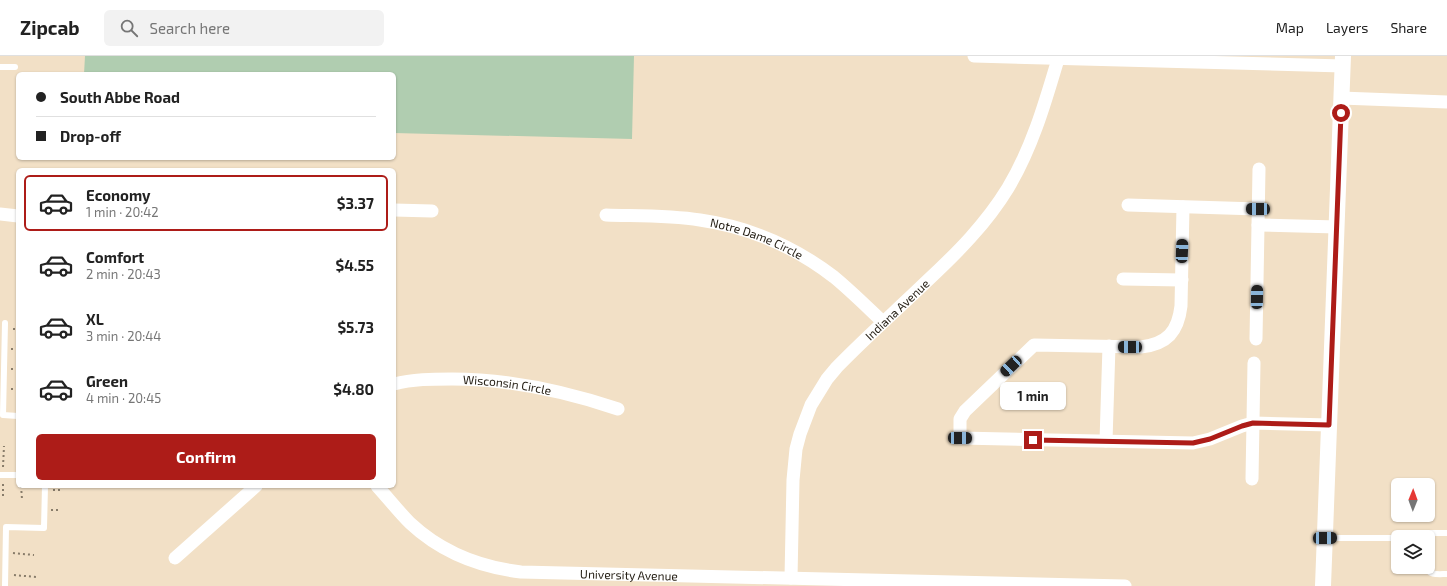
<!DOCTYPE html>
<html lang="en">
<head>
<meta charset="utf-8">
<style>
	:root { --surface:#fff; --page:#f2f2f2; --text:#222; --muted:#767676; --line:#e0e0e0; --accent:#ad1c18 }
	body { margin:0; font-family:"Exo 2",sans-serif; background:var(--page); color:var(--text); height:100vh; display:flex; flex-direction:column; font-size:15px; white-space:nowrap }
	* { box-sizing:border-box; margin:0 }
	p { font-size:13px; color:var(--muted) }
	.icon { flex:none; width:22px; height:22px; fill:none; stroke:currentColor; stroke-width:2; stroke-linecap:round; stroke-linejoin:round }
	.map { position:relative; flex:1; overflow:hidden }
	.details { position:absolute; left:16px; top:112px; width:380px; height:320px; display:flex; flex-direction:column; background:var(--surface); border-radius:6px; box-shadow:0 1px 3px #0004 }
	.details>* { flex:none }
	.top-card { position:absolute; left:16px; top:16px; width:380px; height:88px; border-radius:6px; box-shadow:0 1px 3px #0004; display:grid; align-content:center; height:88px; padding:0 20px; background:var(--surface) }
	.needle { width:26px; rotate:1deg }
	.controls { position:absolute; left:1391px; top:422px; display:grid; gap:8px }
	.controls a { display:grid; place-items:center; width:44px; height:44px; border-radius:6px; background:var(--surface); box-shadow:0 1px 3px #0004; font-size:20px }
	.end { position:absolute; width:18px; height:18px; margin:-9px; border:5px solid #ad1c18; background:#fff; box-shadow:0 0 0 2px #fff }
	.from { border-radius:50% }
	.bubble { position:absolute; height:28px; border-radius:6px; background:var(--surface); box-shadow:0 1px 3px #0004; font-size:13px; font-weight:700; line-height:28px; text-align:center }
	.car { position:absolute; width:12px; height:24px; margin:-12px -6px; border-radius:5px; box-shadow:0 0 3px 1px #0007; background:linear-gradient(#222 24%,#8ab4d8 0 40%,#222 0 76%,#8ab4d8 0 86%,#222 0) }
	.top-card b { display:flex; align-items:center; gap:14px; height:38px; font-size:15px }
	.top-card b+b { border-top:1px solid var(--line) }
	.top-card i { width:10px; height:10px; background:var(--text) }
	ul { padding:7px 0 0; list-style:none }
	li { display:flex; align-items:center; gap:12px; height:56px; margin:0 8px 6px; padding:0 12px; border:2px solid transparent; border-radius:6px }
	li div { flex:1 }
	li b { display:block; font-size:15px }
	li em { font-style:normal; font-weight:700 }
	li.active { border-color:var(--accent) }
	li>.icon { width:36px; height:36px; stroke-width:1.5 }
	.action { display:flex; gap:8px; margin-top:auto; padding:8px 20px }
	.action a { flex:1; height:46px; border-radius:6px; background:var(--accent); color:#fff; font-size:16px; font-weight:700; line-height:46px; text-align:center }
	header { display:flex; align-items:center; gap:24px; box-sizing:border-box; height:56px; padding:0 20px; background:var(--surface); border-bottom:1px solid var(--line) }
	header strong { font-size:19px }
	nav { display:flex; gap:22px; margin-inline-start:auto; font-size:14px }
	.search { width:280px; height:36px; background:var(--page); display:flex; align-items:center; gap:10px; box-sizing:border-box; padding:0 14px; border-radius:6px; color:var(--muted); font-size:15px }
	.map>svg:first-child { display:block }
</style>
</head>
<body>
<header>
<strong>Zipcab</strong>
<div class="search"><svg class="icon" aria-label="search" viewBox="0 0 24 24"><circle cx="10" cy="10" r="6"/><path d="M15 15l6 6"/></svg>Search here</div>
<nav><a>Map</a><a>Layers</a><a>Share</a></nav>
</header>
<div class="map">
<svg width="1447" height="530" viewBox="0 0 1447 530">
	<rect width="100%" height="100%" fill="#f2e0c6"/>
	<!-- green -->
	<path fill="#b0cdb0" d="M85,0H634L632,83L394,77V18H84Z"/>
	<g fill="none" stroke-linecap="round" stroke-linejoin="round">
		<!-- path -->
		<g stroke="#887c6a" stroke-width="2" stroke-dasharray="2 3" stroke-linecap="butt">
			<path d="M13,273H18"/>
			<path d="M11,293H18"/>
			<path d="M11,313H18"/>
			<path d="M11,333H18"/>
			<path d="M3,411L4,390"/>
			<path d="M3,428V441"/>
			<path d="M21,430L22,443"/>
			<path d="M91,430H115"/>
			<path d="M53,434H62"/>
			<path d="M51,454H58"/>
			<path d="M13,497L34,499"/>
			<path d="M14,519L36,521"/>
		</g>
		<!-- service -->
		<g stroke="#fff" stroke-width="6">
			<path d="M0,11H15"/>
			<path d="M5,267L3,359L18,360"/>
			<path d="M0,419H18"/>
			<path d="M1416,481L1431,477H1447"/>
			<path d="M1325,482H1398"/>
			<path d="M1426,511C1429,520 1439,518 1447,518"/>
			<path d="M5,530L6,471L44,472L45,430"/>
		</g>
		<!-- minor -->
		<g stroke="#fff" stroke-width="13">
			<path d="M974,0L1343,10"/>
			<path d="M1341,42L1447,46"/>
			<path d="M1128,149L1258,153"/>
			<path d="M1183,151L1181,250C1178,276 1167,288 1141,291L1034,289L965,355L960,363V382L1193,387L1210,383L1242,370L1253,367L1329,369"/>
			<path d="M394,154L432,155"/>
			<path d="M0,158L18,160"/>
			<path id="s1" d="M606,159C637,160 669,159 700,164C749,171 795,191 834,221C851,235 867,251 883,266"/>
			<path d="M1258,169L1337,171"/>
			<path d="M1123,223L1182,224"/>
			<path d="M1256,283L1259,113"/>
			<path id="s2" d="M394,328C413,323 432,323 452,323C509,323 564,335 618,353"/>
			<path d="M1106,385L1109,290"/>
			<path d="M1252,423L1254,307"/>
			<path id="s3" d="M377,430C388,442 398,455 410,467C441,496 479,511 521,516L1125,530"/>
			<path d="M175,502L256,430"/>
			<path id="s4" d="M791,522L793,424L796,393L800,378L811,349L827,323L837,311C866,281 897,254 927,225C957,197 986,168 1008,132C1032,92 1045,47 1058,3"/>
		</g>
		<!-- tertiary -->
		<path stroke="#fff" stroke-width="16" d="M1323,530L1343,0"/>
	</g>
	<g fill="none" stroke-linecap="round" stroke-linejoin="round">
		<!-- route -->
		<path stroke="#ad1c18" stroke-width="5" d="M1033,384L1193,387L1210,383L1242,370L1253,367L1329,369L1341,57"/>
	</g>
	<g text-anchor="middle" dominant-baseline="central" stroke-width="3" stroke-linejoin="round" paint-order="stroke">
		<!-- street labels -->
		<g font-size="12" fill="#241e14" stroke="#f2e0c6">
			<text stroke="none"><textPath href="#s1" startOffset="154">Notre Dame Circle</textPath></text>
			<text stroke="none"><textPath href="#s4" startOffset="305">Indiana Avenue</textPath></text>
			<text stroke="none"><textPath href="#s2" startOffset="114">Wisconsin Circle</textPath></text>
			<text stroke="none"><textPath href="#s3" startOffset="281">University Avenue</textPath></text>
		</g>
	</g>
</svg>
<div class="controls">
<a><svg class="needle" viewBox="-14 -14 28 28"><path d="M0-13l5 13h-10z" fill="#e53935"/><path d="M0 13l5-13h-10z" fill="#767676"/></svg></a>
<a><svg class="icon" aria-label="layers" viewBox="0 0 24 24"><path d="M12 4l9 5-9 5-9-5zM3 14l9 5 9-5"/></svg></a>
</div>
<i class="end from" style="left:1341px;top:57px"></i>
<i class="end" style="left:1033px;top:384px"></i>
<div class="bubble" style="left:1000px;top:326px;width:66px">1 min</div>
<i class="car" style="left:1258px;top:153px;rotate:271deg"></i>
<i class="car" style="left:1182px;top:195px;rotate:2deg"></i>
<i class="car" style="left:1257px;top:241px;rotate:1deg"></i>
<i class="car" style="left:1130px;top:291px;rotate:271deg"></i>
<i class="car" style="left:1011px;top:310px;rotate:227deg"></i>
<i class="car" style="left:960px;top:382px;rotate:91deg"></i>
<i class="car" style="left:1325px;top:482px;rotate:89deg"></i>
<div class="top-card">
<b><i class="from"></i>South Abbe Road</b>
<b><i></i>Drop-off</b>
</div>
<section class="details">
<ul>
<li class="active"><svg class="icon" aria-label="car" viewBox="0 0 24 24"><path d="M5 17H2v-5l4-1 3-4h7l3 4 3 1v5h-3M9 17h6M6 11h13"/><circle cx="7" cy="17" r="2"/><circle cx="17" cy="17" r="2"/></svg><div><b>Economy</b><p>1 min · 20:42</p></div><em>$3.37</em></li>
<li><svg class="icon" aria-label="car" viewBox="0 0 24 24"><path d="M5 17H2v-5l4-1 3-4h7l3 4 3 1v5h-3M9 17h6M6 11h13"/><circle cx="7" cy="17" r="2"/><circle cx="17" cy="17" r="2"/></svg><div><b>Comfort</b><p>2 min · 20:43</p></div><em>$4.55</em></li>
<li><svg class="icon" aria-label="car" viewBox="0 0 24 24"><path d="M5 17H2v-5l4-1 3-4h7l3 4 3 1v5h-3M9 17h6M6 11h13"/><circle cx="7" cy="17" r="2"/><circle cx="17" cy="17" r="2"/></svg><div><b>XL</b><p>3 min · 20:44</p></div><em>$5.73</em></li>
<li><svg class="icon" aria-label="car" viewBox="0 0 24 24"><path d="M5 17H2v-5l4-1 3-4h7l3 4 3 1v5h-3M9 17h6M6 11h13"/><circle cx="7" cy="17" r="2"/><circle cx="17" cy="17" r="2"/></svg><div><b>Green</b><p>4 min · 20:45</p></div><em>$4.80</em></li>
</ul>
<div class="action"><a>Confirm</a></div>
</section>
</div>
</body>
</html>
